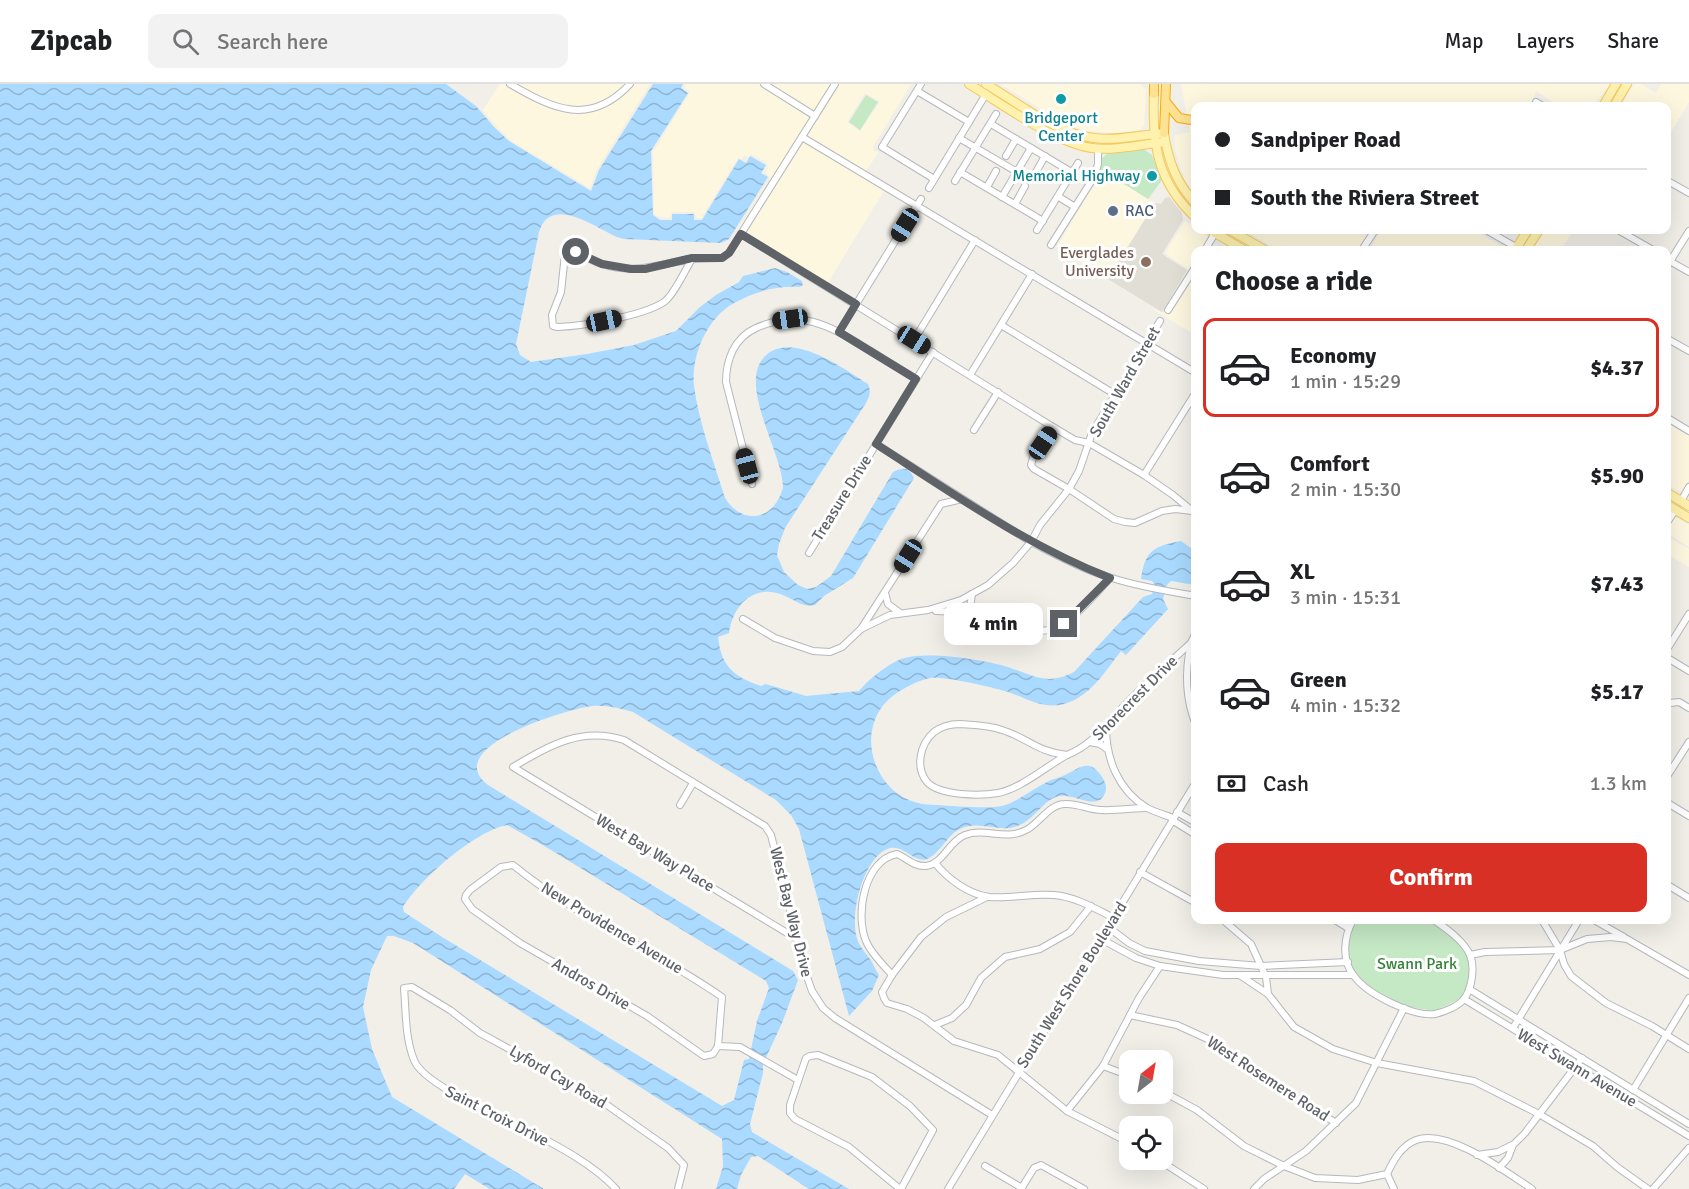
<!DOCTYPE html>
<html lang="en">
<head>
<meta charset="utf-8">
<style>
	:root { --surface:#fff; --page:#f2f2f2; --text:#202124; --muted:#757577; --line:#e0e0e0; --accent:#d93025 }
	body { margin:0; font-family:Signika,sans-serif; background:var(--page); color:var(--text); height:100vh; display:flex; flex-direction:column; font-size:22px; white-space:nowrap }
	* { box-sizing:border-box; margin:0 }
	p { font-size:20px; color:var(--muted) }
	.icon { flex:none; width:33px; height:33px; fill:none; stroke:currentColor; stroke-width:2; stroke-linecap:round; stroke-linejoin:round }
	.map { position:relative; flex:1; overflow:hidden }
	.sheet { position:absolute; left:1191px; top:162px; width:480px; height:678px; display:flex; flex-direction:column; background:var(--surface); border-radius:12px; box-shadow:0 6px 24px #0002 }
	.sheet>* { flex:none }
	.top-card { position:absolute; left:1191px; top:18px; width:480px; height:132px; border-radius:12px; box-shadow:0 6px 24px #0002; display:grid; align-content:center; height:132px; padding:0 24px; background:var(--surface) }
	.needle { width:39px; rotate:31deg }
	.controls { position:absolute; left:1119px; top:966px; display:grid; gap:12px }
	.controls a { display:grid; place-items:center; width:54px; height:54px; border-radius:12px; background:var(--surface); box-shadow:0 6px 24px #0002; font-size:30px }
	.end { position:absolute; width:27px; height:27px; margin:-14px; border:8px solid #5f6368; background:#fff; box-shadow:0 0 0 3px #fff }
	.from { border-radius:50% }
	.bubble { position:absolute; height:42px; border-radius:12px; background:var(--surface); box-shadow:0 6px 24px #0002; font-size:20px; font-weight:800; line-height:42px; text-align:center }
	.car { position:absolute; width:18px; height:36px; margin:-18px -9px; border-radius:8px; box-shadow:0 0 4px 2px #0007; background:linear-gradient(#222 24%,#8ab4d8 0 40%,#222 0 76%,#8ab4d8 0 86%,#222 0) }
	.top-card b { display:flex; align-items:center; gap:21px; height:57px; font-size:22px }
	.top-card b+b { border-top:2px solid var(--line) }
	.top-card i { width:15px; height:15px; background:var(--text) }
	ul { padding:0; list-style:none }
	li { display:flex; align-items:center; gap:18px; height:99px; margin:0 12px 9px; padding:0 12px; border:3px solid transparent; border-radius:12px }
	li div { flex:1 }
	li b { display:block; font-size:22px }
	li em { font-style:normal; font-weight:800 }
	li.active { border-color:var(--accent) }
	li>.icon { width:54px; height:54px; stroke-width:1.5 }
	h2 { padding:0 24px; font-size:27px; line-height:72px }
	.pay { display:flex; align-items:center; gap:15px; height:66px; padding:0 24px; font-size:22px }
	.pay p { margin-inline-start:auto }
	.cta { display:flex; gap:12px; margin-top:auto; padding:12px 24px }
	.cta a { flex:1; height:69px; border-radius:12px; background:var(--accent); color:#fff; font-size:24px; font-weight:800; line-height:69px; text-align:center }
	header { display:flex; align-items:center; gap:36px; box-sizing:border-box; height:84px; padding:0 30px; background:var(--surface); border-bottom:2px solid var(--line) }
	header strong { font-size:28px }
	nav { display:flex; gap:33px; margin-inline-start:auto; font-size:21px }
	.search { width:420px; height:54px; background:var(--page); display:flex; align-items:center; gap:15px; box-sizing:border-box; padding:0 21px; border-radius:12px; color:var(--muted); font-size:22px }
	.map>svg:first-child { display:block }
</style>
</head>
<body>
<header>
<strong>Zipcab</strong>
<div class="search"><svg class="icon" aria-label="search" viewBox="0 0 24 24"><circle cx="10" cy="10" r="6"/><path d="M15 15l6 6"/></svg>Search here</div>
<nav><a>Map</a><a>Layers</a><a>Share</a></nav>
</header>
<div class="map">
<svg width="1689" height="1105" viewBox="0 0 1689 1105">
	<defs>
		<pattern id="water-waves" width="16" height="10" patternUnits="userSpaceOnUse" patternTransform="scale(1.5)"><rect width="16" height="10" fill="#aadaff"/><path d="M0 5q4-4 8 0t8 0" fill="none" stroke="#8eb4d2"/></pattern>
	</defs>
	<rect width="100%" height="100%" fill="#f1efe8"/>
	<!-- commercial -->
	<g fill="#fef7e0" fill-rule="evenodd">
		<path d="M500,0H505L544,22L567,29H578L588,28L633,0H650L597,85L590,104L510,56L495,41L483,26Z"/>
		<path d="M515,0H627L614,12L598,20L578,24L546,17Z"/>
		<path d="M686,0H760L812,33L740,148L737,146L769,99L770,93L765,88L768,85L767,79L751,70L748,73L744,71L742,75L738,74L701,134H697L694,128H672L670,134L660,133L654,130L653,68L689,10V7L684,3Z"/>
		<path d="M769,0H832L815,28Z"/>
		<path d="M838,0H911L873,63V66L878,69L866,87L806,52ZM865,9L880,18L860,47L847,38Z"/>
		<path d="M1000,0H1141L1146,7L1144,41L1140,46L1116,49L1085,47L1067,41Z"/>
		<path d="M1181,0H1610L1593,22H1559L1536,7L1531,20L1534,22H1196L1195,110L1184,95L1175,66V51L1190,48Z"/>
		<path d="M1634,0H1641L1656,9L1661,0H1689V18L1667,55L1666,22H1621Z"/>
		<path d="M803,56L885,105L827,200L745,149Z"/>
		<path d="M1100,85L1155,119L1108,195L1056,163L1096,98Z"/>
		<path d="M1185,137L1210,154L1202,166H1196L1195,177L1169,221L1195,186V251L1151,224L1164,229L1189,186L1165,169Z"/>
		<path d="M1243,146H1371L1358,166H1278Z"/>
		<path d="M1382,146H1474L1504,164L1505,166H1369Z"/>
		<path d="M1545,146H1574L1561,166H1532Z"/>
		<path d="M1666,338L1689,352V396L1681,409L1667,400Z"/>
		<path d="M1666,427L1689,441V463L1667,449Z"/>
		<path d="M1666,452L1689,465V483L1667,470Z"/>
	</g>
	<!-- education -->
	<path fill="#e1ded6" d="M1169,113L1182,129L1183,136L1162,170L1187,186L1162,228L1108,195L1155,119L1161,120L1165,114Z"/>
	<!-- green -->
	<g fill="#c5e8c5">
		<path d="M866,11L878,18L860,46L849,38Z"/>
		<path d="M1143,65L1152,71L1162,96L1148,115L1100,85L1101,75L1108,69Z"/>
		<path d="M1358,836H1429C1440,842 1467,864 1470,877C1472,890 1467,905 1460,915L1434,927L1405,922L1371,904L1348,882V853Z"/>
	</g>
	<!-- water -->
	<path fill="url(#water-waves)" fill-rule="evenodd" d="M0,0H446L476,22L494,43L509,57L591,107L599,86L653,0H683L681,4L688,9L651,67L653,131L660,136H672V130H694V136H702L739,75L746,79L750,72L766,81L761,89L768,93L729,155L721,159L624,155L617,153C595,143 550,110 539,148L516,260L520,271L531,278L587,270L634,261L676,247L700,223L716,211L739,198L743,192L775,184L787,188L802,197L803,201L800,203C777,201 754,208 734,219C707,234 691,271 694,302C699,340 714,378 725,414C737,434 761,440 776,419C779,415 782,408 783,403C783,367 730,290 772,267C799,252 846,286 868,300C871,307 870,312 866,319L785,444L779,460L777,471L784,488L798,501L807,505L816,503L831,492L893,388C904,383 909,383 914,394L853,494L824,512L815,521C803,524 795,516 785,512C754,498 733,521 729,549L718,553C721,582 734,593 761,602L766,600L806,612L859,607C869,595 884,583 899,576C921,566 980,575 1004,582C1033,590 1044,603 1074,588L1143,513L1152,510L1155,501L1152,497L1141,495C1145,467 1153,462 1181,457L1195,467V501L1171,497L1167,501L1163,515L1168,525L1126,571L1121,567C1107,585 1093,608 1072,617C1047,629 1028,614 1005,607C990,603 945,592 930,594C917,597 905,603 894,611C860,636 866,686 898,710C909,718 923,721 936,721C952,722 988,725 1002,722C1018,718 1032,705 1047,698C1052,695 1059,694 1065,691C1078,685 1088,674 1100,690C1104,695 1108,703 1105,709C1098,728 1074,709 1060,712C1041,715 1036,739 1010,744C994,746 976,737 960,745C947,751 940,770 927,775C914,779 904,761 890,764C863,771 848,834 858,857C861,865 868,871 872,878C874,882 876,887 879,891L872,907L849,932L799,745L791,731L776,716L633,628C619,624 606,621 592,622C567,625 439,663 488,701L793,887L798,896L782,939L763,980V989L750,1040L752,1048L849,1105H809L758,1072L751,1073L741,1091L737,1105H716L723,1082L722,1055L413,859L394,852H387L371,886L363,923L372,965L392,1013L544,1105H490L465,1090L454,1105H0ZM507,741L546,763L766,897L769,904L757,937L749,975L744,976L734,1016L722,1022L442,853L404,828L403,823C420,795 475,747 507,741Z"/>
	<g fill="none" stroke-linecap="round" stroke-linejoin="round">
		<defs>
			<g id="minor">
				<path d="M510,0C553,25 590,43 630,0"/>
				<path d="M764,0L815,32"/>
				<path d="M921,0L882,63L934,95"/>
				<path d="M917,7L969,38"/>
				<path d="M1536,18L1543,22"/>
				<path d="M991,40L1073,89"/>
				<path d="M802,53L1196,289"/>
				<path d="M959,54L1017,88"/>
				<path d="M1006,72L1016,55"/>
				<path d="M960,88L1043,137"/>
				<path d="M1036,88L1045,72"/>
				<path d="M1666,96L1689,109"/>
				<path d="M955,97L996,30"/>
				<path d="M987,103L996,87"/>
				<path d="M929,104L986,10"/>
				<path d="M1002,113L1031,64"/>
				<path d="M1059,113L1075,123"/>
				<path d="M1015,120L1025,102"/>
				<path d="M1037,146L1078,79"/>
				<path d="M1486,146L1521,166"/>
				<path d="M1618,146L1653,166"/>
				<path d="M741,150L1053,343L1075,356L1089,359L1144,391L1173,411L1196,430"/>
				<path d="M1051,161L1094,93L1098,80V64"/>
				<path d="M572,166C582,170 591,177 602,180C635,191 660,180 692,175C685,186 674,211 664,218C643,232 583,242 558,243L553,242L552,231L561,208L565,170Z"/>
				<path d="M1205,166L1215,149"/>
				<path d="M1362,166L1375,146"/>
				<path d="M692,175L722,174L729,169L835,0"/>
				<path d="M1666,175L1689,188"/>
				<path d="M1666,184L1689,147"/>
				<path d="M1168,226L1196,182"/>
				<path d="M1001,241L1116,311"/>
				<path d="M839,248L921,115"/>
				<path d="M1666,254L1689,267"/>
				<path d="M914,256L975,156"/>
				<path d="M970,291L1032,190"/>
				<path d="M1666,333L1689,347"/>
				<path d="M1053,343L1033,374L1031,381L1034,385L1069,405L1114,435L1125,438L1135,439L1162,427L1175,425L1192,427"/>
				<path d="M974,346L998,308"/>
				<path d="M876,360L1031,458C1057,471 1084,486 1112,494C1140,503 1167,507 1196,512"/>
				<path d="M1144,391L1196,308"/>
				<path d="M752,400L726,298C726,276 734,254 756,244C799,225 827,240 864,263C882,274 899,285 916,295"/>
				<path d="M1681,417L1689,403"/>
				<path d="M1666,440L1676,425"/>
				<path d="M809,469L933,268"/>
				<path d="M885,509L888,520L900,529"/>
				<path d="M972,510L970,524L973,530"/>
				<path d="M936,527C948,527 961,528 973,530C1002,536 1036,558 1063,540C1081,528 1096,509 1110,494"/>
				<path d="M743,535L775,554L813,567L830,568L842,563L861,545L941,420L962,415"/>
				<path d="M861,545L890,531L928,526L961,516L988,501L1013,479L1031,458L1040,441L1069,405L1079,387L1092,349L1160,237"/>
				<path d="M1191,559C1185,586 1185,614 1196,641"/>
				<path d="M1666,567L1689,530"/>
				<path d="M1666,573L1689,587"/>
				<path d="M1670,619L1679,618L1689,624"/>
				<path d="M960,640C974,641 989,641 1002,646C1028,654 1037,668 1067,671C1045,683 1022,704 998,709C980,712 940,712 927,698C915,683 920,660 934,648C942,642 951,640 960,640Z"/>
				<path d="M1106,643C1106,675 1118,706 1147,724C1155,728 1165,731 1173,734"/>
				<path d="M1090,658L1100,660L1107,665"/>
				<path d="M1067,671C1092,661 1105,642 1123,623C1144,600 1168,580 1191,559L1196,548"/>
				<path d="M1666,694L1689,658"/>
				<path d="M1666,718L1689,732"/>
				<path d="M680,721L693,699"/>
				<path d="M1177,728L1196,739"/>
				<path d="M1172,736L1196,751"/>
				<path d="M935,779C948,795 968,810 989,813C1010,815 1032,809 1054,811C1076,813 1094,824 1114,834"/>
				<path d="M513,781C578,834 654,866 722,913L718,962L713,970L704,972L647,932L520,859L472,825L465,815L466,811L470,806L501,783Z"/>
				<path d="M1140,788L1196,819"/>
				<path d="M1666,800L1689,814"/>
				<path d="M987,813L946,833L921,853L892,891L882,908L884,914L887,919L907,925L924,934L954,957L998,971L1067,1027L1130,1059"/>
				<path d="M1223,836L1251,860L1266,893L1268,910L1294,943L1333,965L1377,979L1474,997L1539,1030L1593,1062L1617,1083L1648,1105"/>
				<path d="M1335,836L1348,844"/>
				<path d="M1353,836C1344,852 1341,876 1354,892C1367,910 1413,933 1435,930C1444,928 1459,922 1464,915C1472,905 1475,883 1470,871C1464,857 1447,845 1434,836"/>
				<path d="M1542,836L1560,866L1564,880L1571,892L1606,919L1652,942L1689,965"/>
				<path d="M1594,836L1624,853"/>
				<path d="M1108,843L1129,859L1145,867L1199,877L1261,882L1348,878"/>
				<path d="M797,855L513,683C549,662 581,642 624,656L765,742L771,751L806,890L812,907L823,924L835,934L992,1031"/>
				<path d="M1101,855L1136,874L1160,882L1223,891H1352"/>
				<path d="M1470,871L1485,868L1560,866L1587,855L1611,853L1627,855L1689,891"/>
				<path d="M892,891C883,880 871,870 866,857C855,831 864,776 897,770C907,774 914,783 926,782C943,780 949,757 965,751C986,743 1005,758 1028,745C1040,738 1050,720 1065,720C1077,719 1089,726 1101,726C1116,727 1132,724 1147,724"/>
				<path d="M1241,892L1268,910"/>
				<path d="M1469,905L1689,1040"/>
				<path d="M1464,915L1689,1052"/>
				<path d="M1130,931L1177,941L1212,957L1266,995L1336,1039"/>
				<path d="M935,941L952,934L966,921L981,894L1005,873L1040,865L1070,848L1091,822"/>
				<path d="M1513,944L1579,836"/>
				<path d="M718,962L740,963L798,996"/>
				<path d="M1103,982L1130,992"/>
				<path d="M1633,1006L1689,914"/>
				<path d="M1162,1007L1197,1026L1244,1062L1284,1082L1315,1094L1358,1096L1387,1090C1393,1077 1401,1062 1416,1056C1448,1044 1506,1088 1532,1105"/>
				<path d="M1067,1027L1103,982L1139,914L1160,882"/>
				<path d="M1477,1071L1498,1068L1512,1061"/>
				<path d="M1159,1076L1204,1105"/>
				<path d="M985,1082L1022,1104"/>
				<path d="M1499,1084L1508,1074L1513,1061L1525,1049L1582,974"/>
				<path d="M1387,1090L1394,1105"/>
				<path d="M616,1105C594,1081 558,1062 529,1047C504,1034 423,1001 414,976C405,954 406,927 404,904L412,903L450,926L480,949L590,1009L668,1064L684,1081L678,1105"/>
				<path d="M900,1105L849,1063L795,1035L790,1029V1021L806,974L810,972L818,971L872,993L910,1022L933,1046L901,1105"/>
				<path d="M948,1105L1196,698"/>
				<path d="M1021,1105L1034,1084L1041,1081L1084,1105"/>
				<path d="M1254,1105L1264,1095L1306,1067L1356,1019L1404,924"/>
				<path d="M1653,1105L1689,1064"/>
			</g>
			<g id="major">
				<path d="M969,0C1002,20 1055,59 1092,64C1115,67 1142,60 1165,58"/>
				<path d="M986,0C1018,19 1057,50 1094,54C1117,57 1141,51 1164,49C1168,76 1176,99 1196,120"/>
				<path d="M1154,10C1152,60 1157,98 1196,134"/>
				<path d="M1603,22L1616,0"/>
				<path d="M1614,22L1627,0"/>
				<path d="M1210,146L1244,166"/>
				<path d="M1230,146L1265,166"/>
				<path d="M1515,166L1528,146"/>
				<path d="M1526,166L1539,146"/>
				<path d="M1666,408L1689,422"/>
				<path d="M1666,420L1689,434"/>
			</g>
			<g id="highway">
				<path d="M1154,10V0"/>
				<path d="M1166,18L1179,34L1191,36"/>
				<path d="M1164,49L1166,0"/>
			</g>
		</defs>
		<!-- minor casing -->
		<use href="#minor" stroke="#b5b8bc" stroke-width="8"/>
		<!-- major casing -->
		<use href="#major" stroke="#f2c960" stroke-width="10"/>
		<!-- highway casing -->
		<use href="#highway" stroke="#f9ab00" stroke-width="10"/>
		<!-- minor -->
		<use href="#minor" stroke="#fff" stroke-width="6"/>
		<!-- major -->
		<use href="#major" stroke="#fff2af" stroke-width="8"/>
		<!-- highway -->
		<use href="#highway" stroke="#fde293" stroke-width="8"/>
	</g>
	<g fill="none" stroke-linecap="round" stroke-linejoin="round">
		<!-- route -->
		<path stroke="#5f6368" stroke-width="8" d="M576,168L602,180L631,185H645L692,174H722L729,169L741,150L856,220L839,248L916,295L876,360C952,409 1026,461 1110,494L1064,540"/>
	</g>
	<!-- markers -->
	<g fill="#0f9aa8" stroke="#fff" stroke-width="2">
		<circle cx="1061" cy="15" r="6"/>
		<circle cx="1152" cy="92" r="6"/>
	</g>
	<circle fill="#5c6f8a" stroke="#fff" stroke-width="2" cx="1113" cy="127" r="6"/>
	<circle fill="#8d6e63" stroke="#fff" stroke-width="2" cx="1146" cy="178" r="6"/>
	<g text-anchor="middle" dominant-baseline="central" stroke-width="6" stroke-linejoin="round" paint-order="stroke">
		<!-- culture labels -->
		<g font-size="16" fill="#0d838f" stroke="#fff">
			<text x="1061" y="34">Bridgeport<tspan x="1061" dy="18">Center</tspan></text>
			<text x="1140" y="92" text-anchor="end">Memorial Highway</text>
		</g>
		<!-- service labels -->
		<g font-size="16" fill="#4e5e75" stroke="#fff" text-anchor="start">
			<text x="1125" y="127">RAC</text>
		</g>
		<!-- education labels -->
		<g font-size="16" fill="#785e54" stroke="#fff" text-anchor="end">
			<text x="1134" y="169">Everglades<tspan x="1134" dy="18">University</tspan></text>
		</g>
		<!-- street labels -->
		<g font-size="16" fill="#5f6368" stroke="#fff">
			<text transform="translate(1125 298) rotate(-60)">South Ward Street</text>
			<text transform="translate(842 414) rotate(-58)">Treasure Drive</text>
			<text transform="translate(1135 614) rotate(-45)">Shorecrest Drive</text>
			<text transform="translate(655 769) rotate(31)">West Bay Way Place</text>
			<text transform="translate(791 828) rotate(76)">West Bay Way Drive</text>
			<text transform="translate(612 844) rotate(31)">New Providence Avenue</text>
			<text transform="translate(591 900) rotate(30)">Andros Drive</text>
			<text transform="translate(1072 901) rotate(-58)">South West Shore Boulevard</text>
			<text transform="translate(1577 984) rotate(31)">West Swann Avenue</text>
			<text transform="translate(558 993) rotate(30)">Lyford Cay Road</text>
			<text transform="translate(1268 995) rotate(33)">West Rosemere Road</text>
			<text transform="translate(497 1032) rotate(27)">Saint Croix Drive</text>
		</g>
		<!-- park labels -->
		<g font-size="16" fill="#348238" stroke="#fff">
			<text x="1417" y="880">Swann Park</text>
		</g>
	</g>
</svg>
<div class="controls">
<a><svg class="needle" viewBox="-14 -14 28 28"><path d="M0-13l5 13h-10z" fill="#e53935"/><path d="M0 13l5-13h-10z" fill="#757577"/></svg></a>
<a><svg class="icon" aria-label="locate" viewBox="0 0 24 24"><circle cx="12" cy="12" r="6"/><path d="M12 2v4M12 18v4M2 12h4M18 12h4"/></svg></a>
</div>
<i class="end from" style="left:576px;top:168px"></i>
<i class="end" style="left:1064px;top:540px"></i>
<div class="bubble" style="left:944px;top:519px;width:99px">4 min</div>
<i class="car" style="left:905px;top:141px;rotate:212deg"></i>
<i class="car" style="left:790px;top:235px;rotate:262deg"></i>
<i class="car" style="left:604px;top:237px;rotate:78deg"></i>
<i class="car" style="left:914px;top:256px;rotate:122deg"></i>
<i class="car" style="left:1043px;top:359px;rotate:34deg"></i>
<i class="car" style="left:747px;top:382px;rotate:345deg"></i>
<i class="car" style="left:908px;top:472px;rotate:212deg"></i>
<div class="top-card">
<b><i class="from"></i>Sandpiper Road</b>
<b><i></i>South the Riviera Street</b>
</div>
<section class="sheet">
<h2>Choose a ride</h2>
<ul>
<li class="active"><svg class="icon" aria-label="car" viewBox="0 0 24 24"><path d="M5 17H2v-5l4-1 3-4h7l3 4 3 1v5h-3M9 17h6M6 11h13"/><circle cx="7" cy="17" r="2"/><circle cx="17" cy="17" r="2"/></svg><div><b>Economy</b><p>1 min · 15:29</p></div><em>$4.37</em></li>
<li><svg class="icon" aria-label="car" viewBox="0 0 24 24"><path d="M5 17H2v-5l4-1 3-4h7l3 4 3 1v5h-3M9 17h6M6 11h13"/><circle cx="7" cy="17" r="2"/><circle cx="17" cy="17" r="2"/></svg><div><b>Comfort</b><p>2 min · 15:30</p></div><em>$5.90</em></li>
<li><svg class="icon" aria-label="car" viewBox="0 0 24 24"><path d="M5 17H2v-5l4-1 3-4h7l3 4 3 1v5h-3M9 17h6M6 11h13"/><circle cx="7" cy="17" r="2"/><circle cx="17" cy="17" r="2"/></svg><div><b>XL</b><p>3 min · 15:31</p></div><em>$7.43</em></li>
<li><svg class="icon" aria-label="car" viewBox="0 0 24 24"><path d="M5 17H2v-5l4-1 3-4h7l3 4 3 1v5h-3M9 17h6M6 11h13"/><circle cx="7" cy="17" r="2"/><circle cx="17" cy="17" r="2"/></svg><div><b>Green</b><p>4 min · 15:32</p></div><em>$5.17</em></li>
</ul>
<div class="pay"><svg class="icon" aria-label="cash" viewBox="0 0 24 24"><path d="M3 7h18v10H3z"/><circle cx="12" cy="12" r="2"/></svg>Cash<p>1.3 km</p></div>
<div class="cta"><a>Confirm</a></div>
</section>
</div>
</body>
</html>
